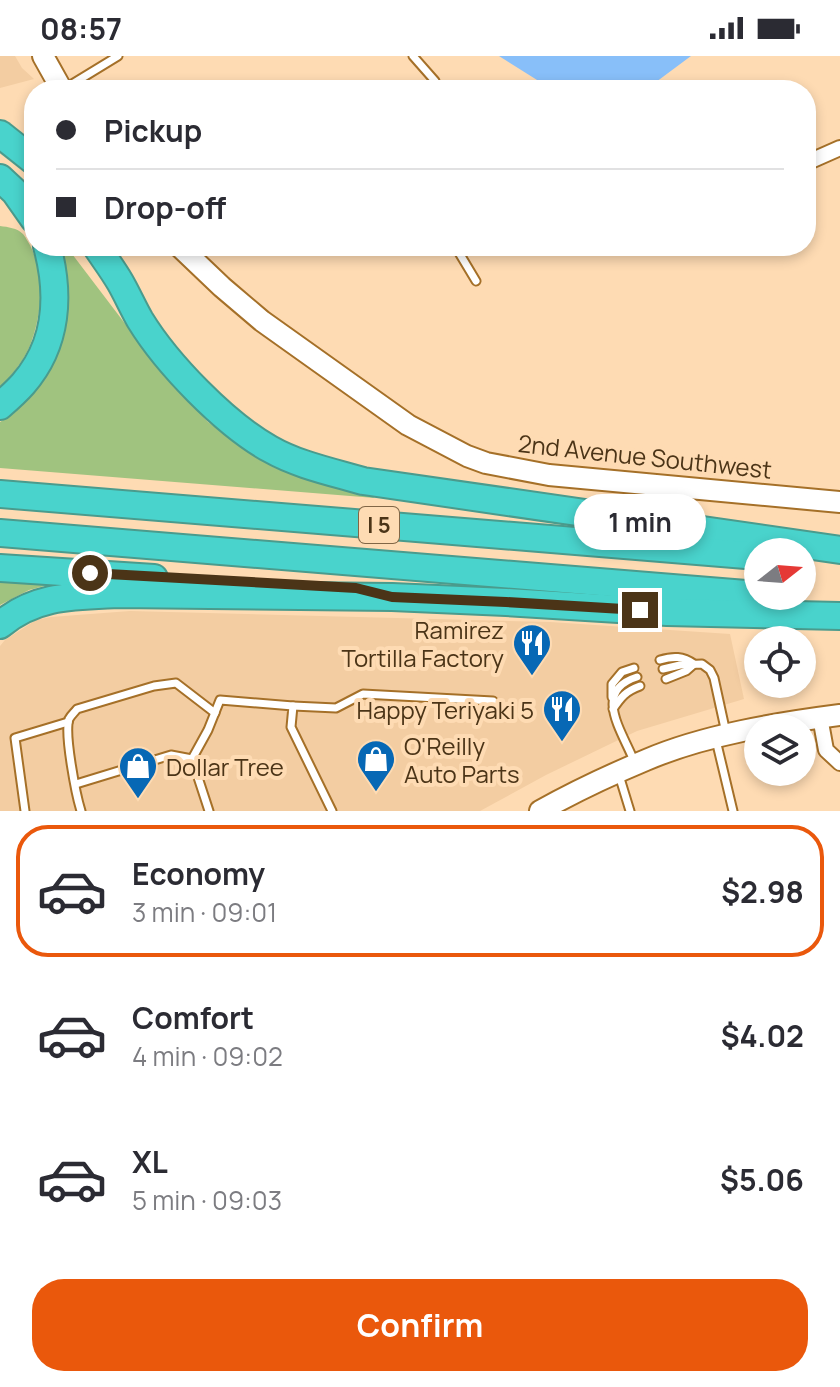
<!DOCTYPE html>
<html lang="en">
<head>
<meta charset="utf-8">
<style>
	:root { --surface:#fff; --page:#f2f2f3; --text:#2b2b33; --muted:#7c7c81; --line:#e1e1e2; --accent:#ea580c }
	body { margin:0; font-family:Manrope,sans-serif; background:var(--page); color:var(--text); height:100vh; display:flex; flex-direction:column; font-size:30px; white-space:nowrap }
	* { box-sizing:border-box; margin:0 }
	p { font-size:26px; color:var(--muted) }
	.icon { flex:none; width:44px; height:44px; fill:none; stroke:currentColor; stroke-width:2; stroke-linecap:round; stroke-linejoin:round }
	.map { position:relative; height:755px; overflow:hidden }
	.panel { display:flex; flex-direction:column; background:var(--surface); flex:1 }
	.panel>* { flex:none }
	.top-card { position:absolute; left:24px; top:24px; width:792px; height:176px; border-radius:32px; box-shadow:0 4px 12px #0003; display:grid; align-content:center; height:176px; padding:0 32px; background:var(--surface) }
	.needle { width:52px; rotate:73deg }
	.controls { position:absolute; left:744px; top:482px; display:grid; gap:16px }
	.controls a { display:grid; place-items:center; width:72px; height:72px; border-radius:50%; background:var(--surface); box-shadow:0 4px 12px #0003; font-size:40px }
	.end { position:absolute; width:36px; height:36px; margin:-18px; border:10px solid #4b3417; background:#fff; box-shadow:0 0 0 4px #fff }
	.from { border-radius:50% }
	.bubble { position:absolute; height:56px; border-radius:28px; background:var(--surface); box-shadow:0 4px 12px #0003; font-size:26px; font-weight:700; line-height:56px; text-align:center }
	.top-card b { display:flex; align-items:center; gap:28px; height:76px; font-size:30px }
	.top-card b+b { border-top:2px solid var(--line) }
	.top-card i { width:20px; height:20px; background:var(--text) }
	ul { padding:14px 0 0; list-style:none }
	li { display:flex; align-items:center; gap:24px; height:132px; margin:0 16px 12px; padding:0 16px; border:4px solid transparent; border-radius:32px }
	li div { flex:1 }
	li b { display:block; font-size:30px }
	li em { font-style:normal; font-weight:700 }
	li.active { border-color:var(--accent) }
	li>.icon { width:72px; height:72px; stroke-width:1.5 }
	.primary-button { display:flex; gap:16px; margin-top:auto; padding:16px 32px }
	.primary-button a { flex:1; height:92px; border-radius:32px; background:var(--accent); color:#fff; font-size:32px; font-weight:700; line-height:92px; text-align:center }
	.status { display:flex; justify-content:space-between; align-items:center; height:56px; padding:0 40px; background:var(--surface); direction:ltr }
	.status svg { height:22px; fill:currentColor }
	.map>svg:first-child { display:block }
</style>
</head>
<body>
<div class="status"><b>08:57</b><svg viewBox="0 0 49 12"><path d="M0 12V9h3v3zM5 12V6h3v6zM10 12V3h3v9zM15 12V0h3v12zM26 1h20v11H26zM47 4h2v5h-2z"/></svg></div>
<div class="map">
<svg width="840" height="755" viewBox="0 0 840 755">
	<rect width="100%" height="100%" fill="#fedbb3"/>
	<!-- built -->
	<g fill="#f3cda2">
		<path d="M0,0H15L22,12L34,23L0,32Z"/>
		<path d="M130,555L550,566L730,578L744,643L637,675L546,719L480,755H0V590L5,584L36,564L51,561Z"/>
	</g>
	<!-- green -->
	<g fill="#a0c37f">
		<path d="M0,170C8,171 17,172 23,178C25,180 28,186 30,189C46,221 42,259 29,292C22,307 11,320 0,332Z"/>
		<path d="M57,190H66L158,311L208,366L242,391L279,410L364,436L375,442L0,412V366L13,358L46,318L57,291Z"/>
		<path d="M0,525L52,528L29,534L0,549Z"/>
	</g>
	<!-- water -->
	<path fill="#88bff9" d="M499,0H691L656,26L636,34H553Z"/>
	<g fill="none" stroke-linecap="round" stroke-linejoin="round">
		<defs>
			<g id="lane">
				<path d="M413,0L435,25L432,34"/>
				<path d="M64,33L118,0"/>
				<path d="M254,33V34"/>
				<path d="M455,190L476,225"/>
				<path d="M660,604C673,600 683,600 694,608L686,615L666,623"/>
				<path d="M663,613L680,609L702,608L710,614L714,622L726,677"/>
				<path d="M612,641V628L622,616L634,612"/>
				<path d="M293,650L336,652L363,638L493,645"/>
				<path d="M613,653C621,641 626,635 640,630"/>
				<path d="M716,684L733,755"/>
				<path d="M634,705C622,675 592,635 637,621"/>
				<path d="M619,719L630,755"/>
				<path d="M76,728L171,699L192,703"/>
				<path d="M25,755L15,682L68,666"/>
				<path d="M81,755C76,739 64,678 69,663C71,659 74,657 77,653L154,630L176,627L215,657"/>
				<path d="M209,755L192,703L208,674L220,644L293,650L291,671L332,755"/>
			</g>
			<g id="street">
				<path d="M806,107L840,92"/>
				<path d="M820,661L826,694L840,707"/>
			</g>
			<g id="secondary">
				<path d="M43,0L62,34"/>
				<path d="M179,190L222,231L262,265L408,369L467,400L486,407L549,419L840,446"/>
				<path d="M540,755C574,736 610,719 646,704C704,679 778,667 840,659"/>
			</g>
			<g id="highway">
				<path d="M0,78L34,105"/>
				<path d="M0,122L15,136L34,163"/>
				<path d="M96,190C104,202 113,214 120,226C127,238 133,252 140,264C167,308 225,368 270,393C298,409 332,416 363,425L840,494"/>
				<path d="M0,350C8,343 16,336 23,328C58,288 60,238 47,190"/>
				<path d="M0,438L758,500"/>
				<path d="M0,477L758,539"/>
				<path d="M0,512L154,522"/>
				<path d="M0,569C35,539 74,540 118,538L392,541L506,546L667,556L840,560"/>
			</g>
		</defs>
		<!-- lane casing -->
		<use href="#lane" stroke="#a57028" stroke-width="11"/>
		<!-- street casing -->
		<use href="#street" stroke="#a57028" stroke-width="18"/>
		<!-- secondary casing -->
		<use href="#secondary" stroke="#a57028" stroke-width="24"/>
		<!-- highway casing -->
		<use href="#highway" stroke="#4a9b8d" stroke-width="30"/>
		<!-- lane -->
		<use href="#lane" stroke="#fff" stroke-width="7"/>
		<!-- street -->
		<use href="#street" stroke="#fff" stroke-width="14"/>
		<!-- secondary -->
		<use href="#secondary" stroke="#fff" stroke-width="20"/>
		<!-- highway -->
		<use href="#highway" stroke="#49d3cc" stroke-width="26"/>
	</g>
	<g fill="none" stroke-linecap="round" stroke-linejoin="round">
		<!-- route -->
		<path stroke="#4b3417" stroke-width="10" d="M90,517L356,532L392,541L506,546L640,554"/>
	</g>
	<!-- icons -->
	<defs>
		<symbol id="restaurant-pin" viewBox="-11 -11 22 30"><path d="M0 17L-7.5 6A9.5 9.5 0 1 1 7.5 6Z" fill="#0768b5" stroke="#fedbb3"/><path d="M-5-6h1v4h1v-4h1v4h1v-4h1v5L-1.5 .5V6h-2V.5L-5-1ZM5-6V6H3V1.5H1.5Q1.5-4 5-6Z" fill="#fff"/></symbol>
		<symbol id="shop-pin" viewBox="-11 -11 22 30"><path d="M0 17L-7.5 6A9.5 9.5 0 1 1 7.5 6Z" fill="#0768b5" stroke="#fedbb3"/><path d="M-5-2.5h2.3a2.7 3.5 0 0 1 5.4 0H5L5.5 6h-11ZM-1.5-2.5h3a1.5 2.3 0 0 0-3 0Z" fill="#fff"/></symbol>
	</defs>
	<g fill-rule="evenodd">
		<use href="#restaurant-pin" x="510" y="565" width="44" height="60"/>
		<use href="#restaurant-pin" x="540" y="631" width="44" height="60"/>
		<use href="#shop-pin" x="354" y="681" width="44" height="60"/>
		<use href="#shop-pin" x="116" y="688" width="44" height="60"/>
	</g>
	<g text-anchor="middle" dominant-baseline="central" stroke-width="8" stroke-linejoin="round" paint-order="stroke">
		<!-- shield labels -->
		<rect fill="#fedbb3" stroke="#816646" stroke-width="2" x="359" y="451" width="40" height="36" rx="6"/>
		<g font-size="22" font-weight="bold" fill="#4b3417">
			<text x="379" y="469">I 5</text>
		</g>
		<!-- street labels -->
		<g font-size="24" fill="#4b3417" stroke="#fedbb3">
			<text transform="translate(645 400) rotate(6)">2nd Avenue Southwest</text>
		</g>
		<!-- poi labels -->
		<g font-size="24" fill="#4b3417" stroke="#fedbb3" text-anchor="end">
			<text x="504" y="573">Ramirez<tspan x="504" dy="28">Tortilla Factory</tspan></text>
			<text x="534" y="653">Happy Teriyaki 5</text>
			<text x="404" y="689" text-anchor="start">O'Reilly<tspan x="404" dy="28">Auto Parts</tspan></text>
			<text x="166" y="710" text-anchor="start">Dollar Tree</text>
		</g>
	</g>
</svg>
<div class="controls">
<a><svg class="needle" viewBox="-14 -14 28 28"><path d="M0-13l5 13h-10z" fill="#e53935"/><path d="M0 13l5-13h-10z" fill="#7c7c81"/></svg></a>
<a><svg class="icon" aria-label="locate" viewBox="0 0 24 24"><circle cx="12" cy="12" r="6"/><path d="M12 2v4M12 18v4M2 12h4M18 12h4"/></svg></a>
<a><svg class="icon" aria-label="layers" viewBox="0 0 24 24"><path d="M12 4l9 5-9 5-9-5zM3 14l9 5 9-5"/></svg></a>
</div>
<i class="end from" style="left:90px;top:517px"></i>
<i class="end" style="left:640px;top:554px"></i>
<div class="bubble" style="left:574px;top:438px;width:132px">1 min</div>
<div class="top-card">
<b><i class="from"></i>Pickup</b>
<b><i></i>Drop-off</b>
</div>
</div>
<section class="panel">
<ul>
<li class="active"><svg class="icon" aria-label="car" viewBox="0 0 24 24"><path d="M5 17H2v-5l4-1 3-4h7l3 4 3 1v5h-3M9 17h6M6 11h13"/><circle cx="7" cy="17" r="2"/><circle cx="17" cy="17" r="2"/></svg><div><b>Economy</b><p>3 min · 09:01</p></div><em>$2.98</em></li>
<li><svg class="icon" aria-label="car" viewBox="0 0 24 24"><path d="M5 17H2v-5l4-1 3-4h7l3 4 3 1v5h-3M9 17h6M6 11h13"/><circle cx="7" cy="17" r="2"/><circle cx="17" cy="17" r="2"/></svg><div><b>Comfort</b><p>4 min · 09:02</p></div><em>$4.02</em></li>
<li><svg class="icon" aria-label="car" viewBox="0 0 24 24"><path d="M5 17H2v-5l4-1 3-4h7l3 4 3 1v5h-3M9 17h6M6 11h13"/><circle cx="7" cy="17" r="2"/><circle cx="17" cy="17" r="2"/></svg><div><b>XL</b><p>5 min · 09:03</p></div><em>$5.06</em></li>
</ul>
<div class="primary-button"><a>Confirm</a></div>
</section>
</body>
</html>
